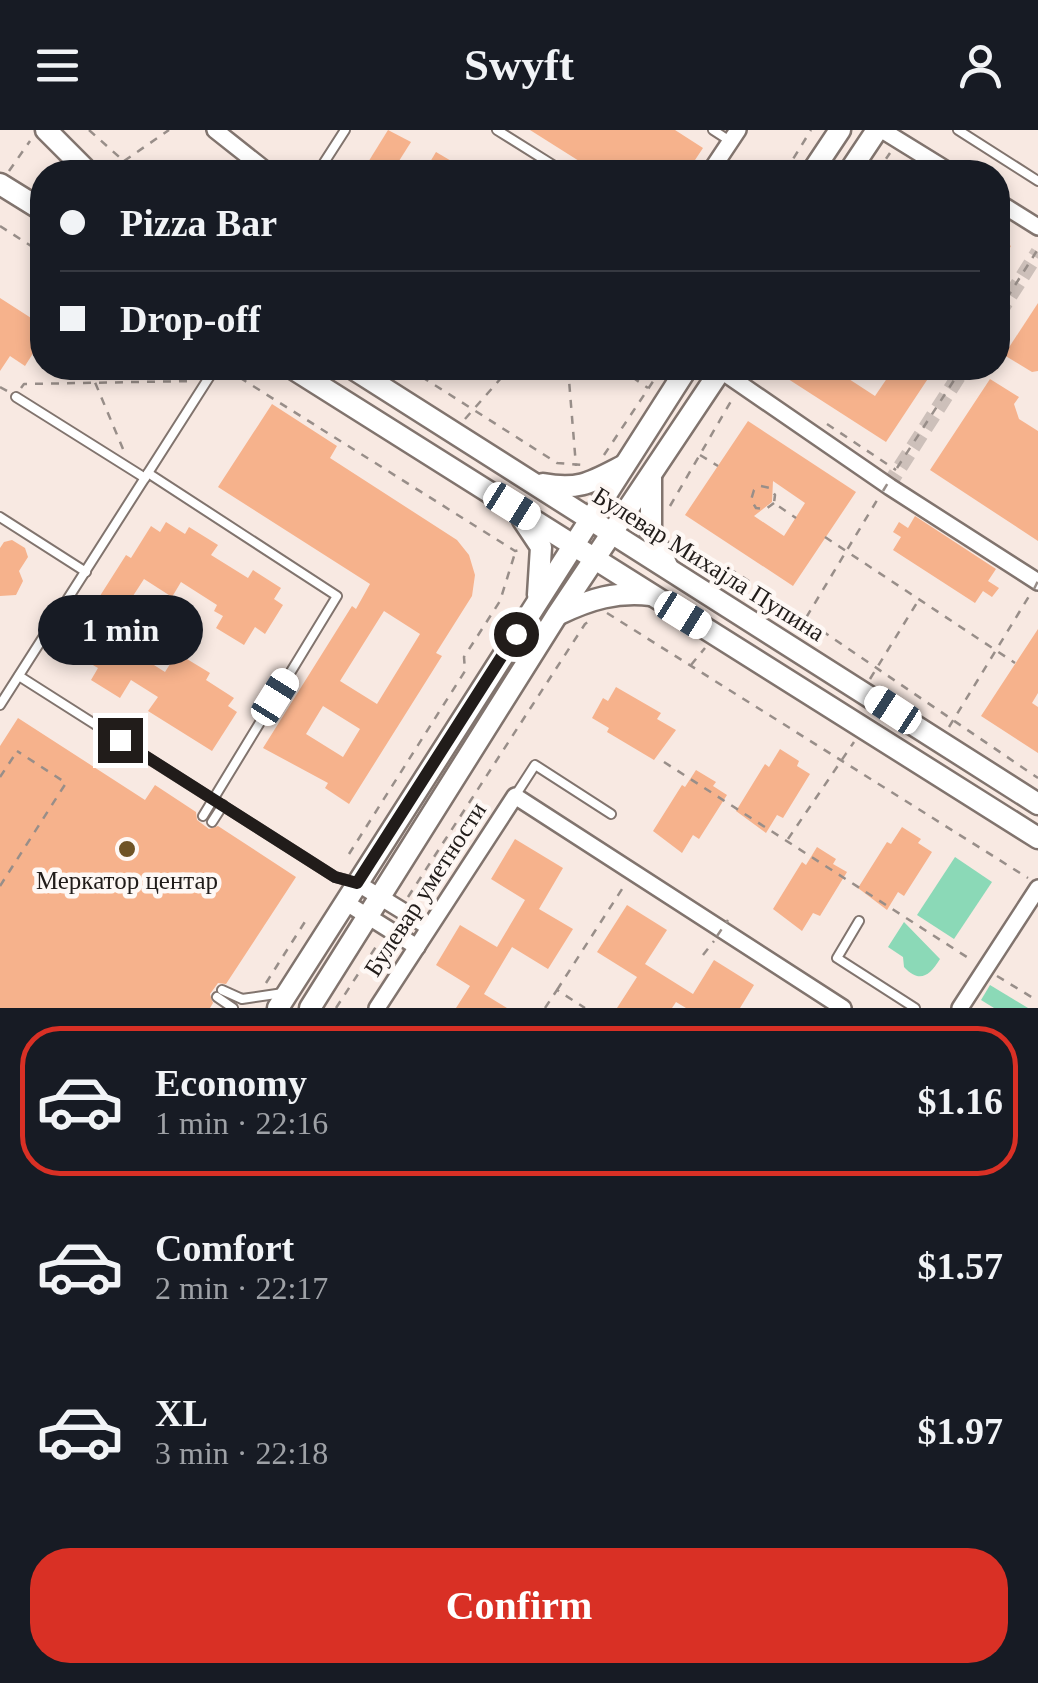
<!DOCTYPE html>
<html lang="en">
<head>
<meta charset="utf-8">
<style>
	:root { --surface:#171b24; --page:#242831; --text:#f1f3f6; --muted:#9ea1a6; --line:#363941; --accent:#d93025 }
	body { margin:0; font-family:"Times New Roman",serif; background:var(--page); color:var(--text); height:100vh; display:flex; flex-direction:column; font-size:38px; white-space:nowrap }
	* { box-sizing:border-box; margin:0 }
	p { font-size:32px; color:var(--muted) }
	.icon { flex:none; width:55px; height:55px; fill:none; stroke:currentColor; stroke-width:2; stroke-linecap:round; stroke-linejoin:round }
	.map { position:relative; height:878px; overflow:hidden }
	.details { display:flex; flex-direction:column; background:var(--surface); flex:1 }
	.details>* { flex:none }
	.guide { position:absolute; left:30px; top:30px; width:980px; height:220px; border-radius:40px; box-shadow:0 5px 15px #0003; display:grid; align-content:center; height:220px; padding:0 30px; background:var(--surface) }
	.end { position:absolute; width:45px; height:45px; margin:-22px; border:12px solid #211c1a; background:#fff; box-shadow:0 0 0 5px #fff }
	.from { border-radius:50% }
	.bubble { position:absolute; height:70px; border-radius:35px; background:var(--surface); box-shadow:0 5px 15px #0003; font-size:32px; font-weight:700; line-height:70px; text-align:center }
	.car { position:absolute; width:30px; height:60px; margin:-30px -15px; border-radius:12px; box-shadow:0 0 8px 2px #0007; background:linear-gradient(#fff 24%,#345 0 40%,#fff 0 76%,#345 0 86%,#fff 0) }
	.guide b { display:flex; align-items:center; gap:35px; height:95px; font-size:38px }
	.guide b+b { border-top:2px solid var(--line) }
	.guide i { width:25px; height:25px; background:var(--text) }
	ul { padding:18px 0 0; list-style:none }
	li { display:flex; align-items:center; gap:30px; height:150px; margin:0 20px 15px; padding:0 10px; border:5px solid transparent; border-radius:40px }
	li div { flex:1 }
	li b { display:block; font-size:38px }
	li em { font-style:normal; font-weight:700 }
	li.selected { border-color:var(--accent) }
	li>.icon { width:90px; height:90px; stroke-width:1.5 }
	.action { display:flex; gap:20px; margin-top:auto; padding:20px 30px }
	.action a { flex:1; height:115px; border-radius:40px; background:var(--accent); color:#fff; font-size:40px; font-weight:700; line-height:115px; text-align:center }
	header { display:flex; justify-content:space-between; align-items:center; height:130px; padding:0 30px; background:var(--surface); font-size:45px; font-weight:700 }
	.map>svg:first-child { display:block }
</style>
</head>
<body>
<header><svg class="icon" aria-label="menu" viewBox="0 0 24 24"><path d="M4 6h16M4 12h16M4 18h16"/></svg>Swyft<svg class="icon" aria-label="person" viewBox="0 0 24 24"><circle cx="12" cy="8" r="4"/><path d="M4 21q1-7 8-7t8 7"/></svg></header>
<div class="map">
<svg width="1038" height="878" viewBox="0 0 1038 878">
	<rect width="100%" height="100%" fill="#f8e9e2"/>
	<!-- green -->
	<g fill="#8bd9b7">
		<path d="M955,727L992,752L954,809L917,785Z"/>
		<path d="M904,792L940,829C929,847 919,853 904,837L903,827L888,817Z"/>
		<path d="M990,855L1028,878H994L981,870Z"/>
	</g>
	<!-- building -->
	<g fill="#f6b28c" fill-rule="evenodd">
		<path d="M388,0L411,12L392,42H362Z"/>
		<path d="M530,0H675L703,18L687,42H610L591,30L587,36Z"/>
		<path d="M436,22L470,42H424Z"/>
		<path d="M998,107L1011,116L998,137Z"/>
		<path d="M0,168L42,195V209L25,236L10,226L0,241Z"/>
		<path d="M1038,173V241L1032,242L1004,225Z"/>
		<path d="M771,238H832L875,266L894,238H935L886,312Z"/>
		<path d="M990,249L1019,267L1014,274L1019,289L1038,301V411L930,340Z"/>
		<path d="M272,274L337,316L330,328L457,410L469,425L475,445L472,466L436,523L442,526L349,674L325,658L328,653L263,618L352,476L356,479L370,454L218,357ZM384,481L420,504L377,574L340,551ZM323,576L360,599L343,627L306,604Z"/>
		<path d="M748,291L856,362L793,456L685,385ZM773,351L805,373L784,406L754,386L772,372Z"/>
		<path d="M915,386L996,439L988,451L999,458L992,467L983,461L975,473L893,420L901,407L893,402L899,392L908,398Z"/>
		<path d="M166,392L185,404L189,397L218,415L211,425L248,448L253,440L281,458L274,469L283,475L265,504L255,497L244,515L216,498L223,486L214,481L217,475L181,452L172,467L144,449L120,486L148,503L135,523L165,542L177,523L210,543L206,550L234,568L228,576L237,582L212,621L148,581L158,567L131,550L120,568L91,550L98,538L81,528L86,520L77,514L96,483L91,480L126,425L131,428L151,396L160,402Z"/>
		<path d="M12,410L25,418L28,427L19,441L23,451L16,465L0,466V418L4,412Z"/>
		<path d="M1038,499V563L1032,573L1038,577V623L981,586Z"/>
		<path d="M616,557L661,583L657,589L676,600L654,630L607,602L609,598L592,588L603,568L608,571Z"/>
		<path d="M18,588L145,670L155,655L196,682L197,690L209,699L218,696L296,747L226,854L218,853L210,864L213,873L210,878H0V616Z"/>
		<path d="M780,619L799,631L797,636L810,644L783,688L777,685L766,703L736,681L765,634L769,637Z"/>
		<path d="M696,640L716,652L713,656L727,665L699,709L693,705L682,723L653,701L682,655L685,657Z"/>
		<path d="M902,697L921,709L918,713L932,722L904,766L898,762L887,780L858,758L887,712L891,714Z"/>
		<path d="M515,709L563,738L539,779L573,799L548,839L512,817L484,864L507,878H456L470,856L436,835L460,795L497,817L525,770L491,749Z"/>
		<path d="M817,717L836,729L833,734L847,742L820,786L813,783L802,801L773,779L802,732L806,735Z"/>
		<path d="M627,775L667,800L645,834L693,864L714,830L754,855L740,878H686L676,872L672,878H617L637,847L597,822Z"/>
	</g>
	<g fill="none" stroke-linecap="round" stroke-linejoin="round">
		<!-- street-tunnel -->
		<g stroke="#cdc0ba" stroke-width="15" stroke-dasharray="15 8" stroke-linecap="butt">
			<path d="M998,185L1038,122"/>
			<path d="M888,356L964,238"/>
		</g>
		<defs>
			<g id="lane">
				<path d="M497,0L564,42"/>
				<path d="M713,0L730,11"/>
				<path d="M958,0L1038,51"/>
				<path d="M318,42L345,0"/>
				<path d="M16,267L145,348"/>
				<path d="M148,343L337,466L203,686"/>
				<path d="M0,387L86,442"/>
				<path d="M19,546L335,747L355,752"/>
				<path d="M0,575L215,238"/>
				<path d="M515,666L535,635L611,684"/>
				<path d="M212,692L223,675"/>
				<path d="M859,791L837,828L915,878"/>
				<path d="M222,860L242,869L283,863"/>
				<path d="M217,867L233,878"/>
			</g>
			<g id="street">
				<path d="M215,0L268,42"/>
				<path d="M882,0L950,42"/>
				<path d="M710,42L738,0"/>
				<path d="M998,72L1038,97"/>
				<path d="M720,240L890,357L1038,452"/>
				<path d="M357,753L429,797"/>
				<path d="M345,772L417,817"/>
				<path d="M377,878L515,666L843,878"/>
				<path d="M960,878L1038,758"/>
			</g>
			<g id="secondary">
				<path d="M46,0L88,42"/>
				<path d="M812,42L840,0"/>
				<path d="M849,42L877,0"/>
				<path d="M0,54L42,80"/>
				<path d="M292,238L1038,708"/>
				<path d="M352,238L1038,674"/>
				<path d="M651,348V401L667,436"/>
				<path d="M543,354C579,361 592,352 623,336"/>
				<path d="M523,390L541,417L538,465"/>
				<path d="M559,484C590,469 617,461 651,465"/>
				<path d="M278,878L687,238"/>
				<path d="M310,878L557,485L722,238"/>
			</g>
		</defs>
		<!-- lane casing -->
		<use href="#lane" stroke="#81746e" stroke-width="12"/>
		<!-- street casing -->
		<use href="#street" stroke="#81746e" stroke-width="20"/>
		<!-- secondary casing -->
		<use href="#secondary" stroke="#81746e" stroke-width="25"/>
		<!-- path -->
		<g stroke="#988e89" stroke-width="2.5" stroke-dasharray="8 8" stroke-linecap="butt">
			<path d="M89,0L136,42"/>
			<path d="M124,31L169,0"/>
			<path d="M9,41L30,11"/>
			<path d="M785,42L811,0"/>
			<path d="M877,42L890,23"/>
			<path d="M0,96L42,123"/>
			<path d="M998,182L1038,119"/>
			<path d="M89,238L123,319"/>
			<path d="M408,238L557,333L583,335"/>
			<path d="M568,238L576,336"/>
			<path d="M619,238L648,258"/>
			<path d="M226,239L515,421L520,420"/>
			<path d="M0,257L9,262"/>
			<path d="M21,258L24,254L195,251"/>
			<path d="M465,289L510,238"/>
			<path d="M827,294L896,340"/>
			<path d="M604,325L662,238"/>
			<path d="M700,325L718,336"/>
			<path d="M897,338L962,238"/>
			<path d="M774,373L766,379L756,378L751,370L754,360L761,356L770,358L775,365L774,373L796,388"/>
			<path d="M670,376L734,266"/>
			<path d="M674,407L697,426L737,443L1038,648"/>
			<path d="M825,407L1015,533"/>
			<path d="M607,483L1028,748"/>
			<path d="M798,501L879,367"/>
			<path d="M691,535L705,518"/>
			<path d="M870,549L918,471"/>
			<path d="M949,597L1031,463"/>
			<path d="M664,632L973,831"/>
			<path d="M0,647L16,623"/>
			<path d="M788,709L854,612"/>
			<path d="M349,724L465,541L464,527L500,471L515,423"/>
			<path d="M0,756L66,653L17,621"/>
			<path d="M408,767L585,494L591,490"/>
			<path d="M703,825L714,811"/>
			<path d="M997,846L1038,871"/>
			<path d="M266,853L308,787"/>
			<path d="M557,860L624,756"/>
			<path d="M336,878L379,812"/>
			<path d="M545,878L557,860L585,878"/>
		</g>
		<!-- lane -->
		<use href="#lane" stroke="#fff" stroke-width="8"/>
		<!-- street -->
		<use href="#street" stroke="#fff" stroke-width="15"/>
		<!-- secondary -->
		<use href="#secondary" stroke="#fff" stroke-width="20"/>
		<!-- path-bridge -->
		<g stroke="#988e89" stroke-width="2.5" stroke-dasharray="8 8" stroke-linecap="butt">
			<path d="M883,361L891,348"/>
			<path d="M1034,459L1038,451"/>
			<path d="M717,806L728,790"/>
		</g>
	</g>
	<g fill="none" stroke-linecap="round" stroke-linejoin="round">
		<!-- route -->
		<path stroke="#211c1a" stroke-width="12" d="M120,610L335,747L357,753L516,504"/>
	</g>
	<!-- markers -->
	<circle fill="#6f5326" stroke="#fef8f5" stroke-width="4" cx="127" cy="719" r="10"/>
	<g text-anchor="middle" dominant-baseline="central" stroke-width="9" stroke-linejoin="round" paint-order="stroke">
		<!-- street labels -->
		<g font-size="25" fill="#211c1a" stroke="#fef8f5">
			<text transform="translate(709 434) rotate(32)">Булевар Михајла Пупина</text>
			<text transform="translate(425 759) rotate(-57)">Булевар уметности</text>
		</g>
		<!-- poi labels -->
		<g font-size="25" fill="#211c1a" stroke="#fef8f5">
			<text x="127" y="750">Меркатор центар</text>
		</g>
	</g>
</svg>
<i class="end from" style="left:516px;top:504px"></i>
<i class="end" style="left:120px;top:610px"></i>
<div class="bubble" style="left:38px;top:465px;width:165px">1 min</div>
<i class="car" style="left:512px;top:376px;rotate:122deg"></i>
<i class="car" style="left:683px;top:485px;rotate:122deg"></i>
<i class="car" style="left:275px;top:567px;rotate:32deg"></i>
<i class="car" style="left:893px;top:580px;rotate:303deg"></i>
<div class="guide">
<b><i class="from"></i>Pizza Bar</b>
<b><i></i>Drop-off</b>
</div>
</div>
<section class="details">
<ul>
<li class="selected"><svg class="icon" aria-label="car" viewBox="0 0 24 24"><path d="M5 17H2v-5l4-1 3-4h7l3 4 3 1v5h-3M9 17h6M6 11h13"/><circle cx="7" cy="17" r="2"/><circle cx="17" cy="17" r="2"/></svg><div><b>Economy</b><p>1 min · 22:16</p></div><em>$1.16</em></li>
<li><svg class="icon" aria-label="car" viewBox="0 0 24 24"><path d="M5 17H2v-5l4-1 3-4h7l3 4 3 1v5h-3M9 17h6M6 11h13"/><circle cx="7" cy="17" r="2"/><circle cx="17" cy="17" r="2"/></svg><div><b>Comfort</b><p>2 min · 22:17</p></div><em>$1.57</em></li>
<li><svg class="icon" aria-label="car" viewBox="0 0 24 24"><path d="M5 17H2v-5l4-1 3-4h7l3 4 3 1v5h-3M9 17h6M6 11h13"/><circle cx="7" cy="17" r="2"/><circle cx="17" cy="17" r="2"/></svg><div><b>XL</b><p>3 min · 22:18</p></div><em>$1.97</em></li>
</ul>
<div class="action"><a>Confirm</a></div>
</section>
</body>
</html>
